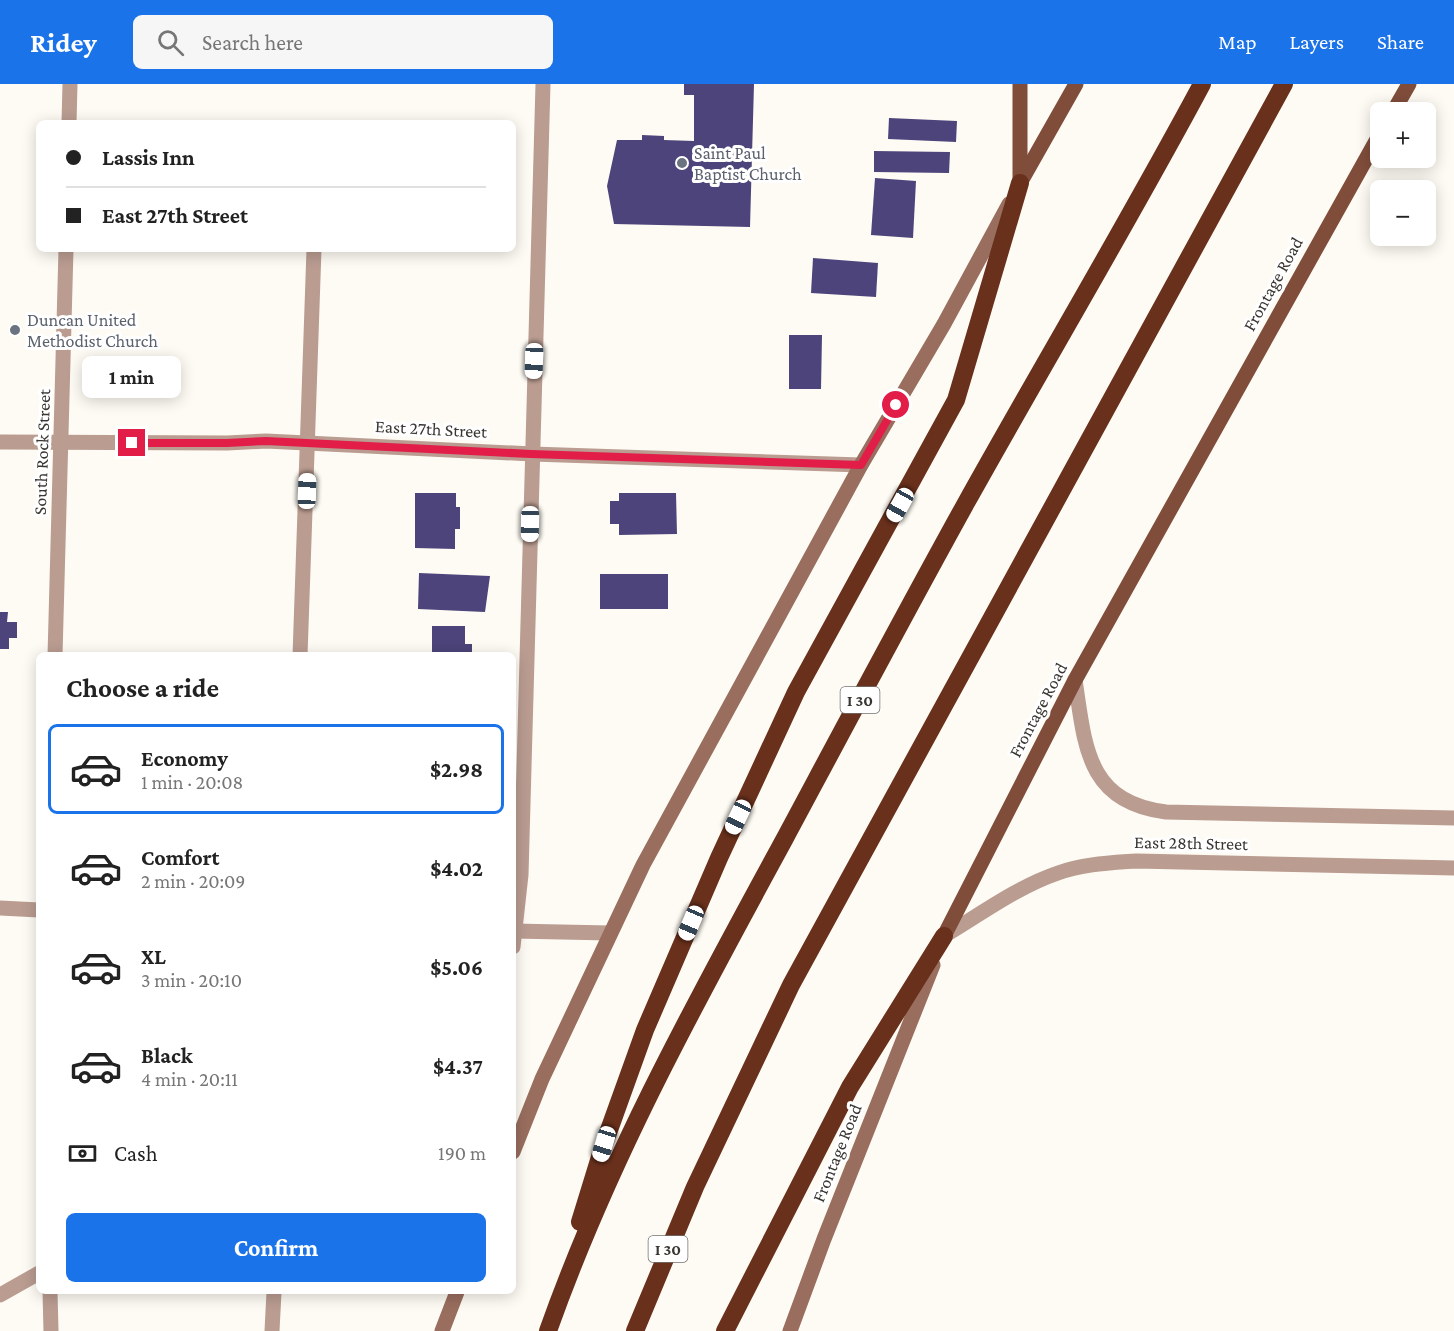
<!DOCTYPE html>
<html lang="en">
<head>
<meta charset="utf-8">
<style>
	:root { --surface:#fff; --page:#f6f6f6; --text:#222; --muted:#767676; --line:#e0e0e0; --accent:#1a73e8 }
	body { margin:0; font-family:"Crimson Pro",serif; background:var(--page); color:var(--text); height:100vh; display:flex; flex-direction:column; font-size:22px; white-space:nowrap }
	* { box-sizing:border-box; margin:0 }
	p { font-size:20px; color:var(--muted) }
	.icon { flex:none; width:33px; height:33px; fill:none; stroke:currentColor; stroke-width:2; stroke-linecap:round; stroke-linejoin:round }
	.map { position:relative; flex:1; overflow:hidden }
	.sheet { position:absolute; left:36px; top:568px; width:480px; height:642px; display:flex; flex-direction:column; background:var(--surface); border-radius:9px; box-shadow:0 3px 15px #0003 }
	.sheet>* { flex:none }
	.hud { position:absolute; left:36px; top:36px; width:480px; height:132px; border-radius:9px; box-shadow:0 3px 15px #0003; display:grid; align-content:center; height:132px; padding:0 30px; background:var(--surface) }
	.fabs { position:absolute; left:1370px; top:18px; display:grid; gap:12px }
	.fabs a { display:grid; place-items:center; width:66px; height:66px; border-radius:9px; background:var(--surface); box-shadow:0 3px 15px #0003; font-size:30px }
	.end { position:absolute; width:27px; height:27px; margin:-14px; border:8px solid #e11d48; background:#fff; box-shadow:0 0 0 3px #fff }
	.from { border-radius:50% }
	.bubble { position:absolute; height:42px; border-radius:9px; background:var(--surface); box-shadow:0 3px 15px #0003; font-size:20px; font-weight:700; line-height:42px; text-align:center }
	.car { position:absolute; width:18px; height:36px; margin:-18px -9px; border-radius:8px; box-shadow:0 0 4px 2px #0007; background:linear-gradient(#fff 24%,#345 0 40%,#fff 0 76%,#345 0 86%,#fff 0) }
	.hud b { display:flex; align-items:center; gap:21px; height:57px; font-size:22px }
	.hud b+b { border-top:2px solid var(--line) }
	.hud i { width:15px; height:15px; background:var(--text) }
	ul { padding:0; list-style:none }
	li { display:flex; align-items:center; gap:18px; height:90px; margin:0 12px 9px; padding:0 18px; border:3px solid transparent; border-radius:9px }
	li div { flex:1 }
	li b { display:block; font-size:22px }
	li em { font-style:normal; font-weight:700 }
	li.current { border-color:var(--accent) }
	li>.icon { width:54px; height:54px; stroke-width:1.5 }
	h2 { padding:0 30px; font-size:27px; line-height:72px }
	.pay { display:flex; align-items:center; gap:15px; height:66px; padding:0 30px; font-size:22px }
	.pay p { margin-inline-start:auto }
	.primary-button { display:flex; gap:12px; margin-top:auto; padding:12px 30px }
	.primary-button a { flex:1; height:69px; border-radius:9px; background:var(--accent); color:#fff; font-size:24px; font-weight:700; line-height:69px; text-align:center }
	header { display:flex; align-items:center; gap:36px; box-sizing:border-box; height:84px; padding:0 30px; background:var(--accent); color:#fff }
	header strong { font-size:28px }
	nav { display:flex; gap:33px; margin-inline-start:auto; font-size:21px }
	.search { width:420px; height:54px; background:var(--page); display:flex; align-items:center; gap:15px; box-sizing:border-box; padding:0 21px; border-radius:9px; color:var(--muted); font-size:22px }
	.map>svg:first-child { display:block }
</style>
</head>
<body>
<header>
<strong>Ridey</strong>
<div class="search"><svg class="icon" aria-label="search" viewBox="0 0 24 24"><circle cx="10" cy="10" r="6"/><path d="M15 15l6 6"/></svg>Search here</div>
<nav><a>Map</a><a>Layers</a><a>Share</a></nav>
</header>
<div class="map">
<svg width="1454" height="1247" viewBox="0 0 1454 1247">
	<rect width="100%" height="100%" fill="#fefbf4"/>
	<!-- building -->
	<g fill="#4c447a">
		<path d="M684,0H754L750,143L614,140L607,102L617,56H642V51L664,52V56L694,57V11H684Z"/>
		<path d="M889,34L957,37L956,58L888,55Z"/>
		<path d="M874,67L950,68L949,89L874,88Z"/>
		<path d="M875,94L916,97L913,154L871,151Z"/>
		<path d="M813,174L878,179L876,213L811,209Z"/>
		<path d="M789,251H822L821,305H789Z"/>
		<path d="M415,409H456V423H460V445H455V465L415,464Z"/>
		<path d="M619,409H676L677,450L619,451V440H610V417H619Z"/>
		<path d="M419,489L490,492L485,528L418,525Z"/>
		<rect x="600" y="490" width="68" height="35"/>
		<path d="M0,528H8L7,538H17V554H9V565H0Z"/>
		<path d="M432,542H465V560H472V572H432Z"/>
	</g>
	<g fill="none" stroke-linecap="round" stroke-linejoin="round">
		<!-- lane -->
		<g stroke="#ba9c91" stroke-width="15">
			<path d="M300,572L314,165"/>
			<path d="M272,1247L274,1208"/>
		</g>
		<!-- street -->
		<g stroke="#ba9c91" stroke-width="15">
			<path d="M69,39L70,0"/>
			<path d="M0,358L227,359L266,357L532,370L861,381"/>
			<path d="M55,572L66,165"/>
			<path d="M1075,596C1085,661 1086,718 1166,728L1454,734"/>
			<path d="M0,824L39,826"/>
			<path d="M513,847L610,849"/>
			<path d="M944,852C981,830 1017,803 1058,789C1083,780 1109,779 1136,777L1454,784"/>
			<path d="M513,863L521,791L543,0"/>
			<path d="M50,1208L51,1247"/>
			<path d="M0,1211L39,1189"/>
		</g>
		<!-- secondary -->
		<g stroke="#996e5f" stroke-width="15">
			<path d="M513,1068L542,995L643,781L861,381L944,240L1009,120"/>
			<path d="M442,1247L457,1208"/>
			<path d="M790,1247L824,1155L933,881"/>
		</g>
		<!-- primary -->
		<g stroke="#804d3b" stroke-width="15">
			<path d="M1020,0V96"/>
			<path d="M1393,28L1409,0"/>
			<path d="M1020,99L1076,0"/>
			<path d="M944,852L1075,596L1380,50"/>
		</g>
		<!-- highway -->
		<g stroke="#69301c" stroke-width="18">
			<path d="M580,1138L604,1060L645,946L719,774L796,608L956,316L1020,99"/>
			<path d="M548,1247C609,1075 697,916 784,756C844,644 904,531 966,419C1044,279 1126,142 1202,0"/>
			<path d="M635,1247L695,1103L791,901L1284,0"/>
			<path d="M725,1247L850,1003L944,852"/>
		</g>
	</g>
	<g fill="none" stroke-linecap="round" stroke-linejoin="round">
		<!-- route -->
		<path stroke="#e11d48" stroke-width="8" d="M132,359H227L266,357L531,370L861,381L896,321"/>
	</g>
	<!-- markers -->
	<g fill="#6b7280" stroke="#fff" stroke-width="2">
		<circle cx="682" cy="79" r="6"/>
		<circle cx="15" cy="246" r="6"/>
	</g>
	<g text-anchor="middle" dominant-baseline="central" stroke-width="6" stroke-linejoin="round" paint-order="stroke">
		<!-- shield labels -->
		<g fill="#fff" stroke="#747270" stroke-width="1.5">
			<rect x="840.5" y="603" width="39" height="26" rx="4.5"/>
			<rect x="648.5" y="1152" width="39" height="26" rx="4.5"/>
		</g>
		<g font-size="16" font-weight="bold" fill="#393632">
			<text x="860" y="616">I 30</text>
			<text x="668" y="1165">I 30</text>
		</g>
		<!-- worship labels -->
		<g font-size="18" fill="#5b616d" stroke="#fff" text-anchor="start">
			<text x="694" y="69">Saint Paul<tspan x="694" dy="21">Baptist Church</tspan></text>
			<text x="27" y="236">Duncan United<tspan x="27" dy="21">Methodist Church</tspan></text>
		</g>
		<!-- street labels -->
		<g font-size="18" fill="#393632" stroke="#fff">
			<text transform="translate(1273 200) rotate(-61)">Frontage Road</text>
			<text transform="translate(431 345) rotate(3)">East 27th Street</text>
			<text transform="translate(42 368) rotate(-88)">South Rock Street</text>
			<text transform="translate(1038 626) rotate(-62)">Frontage Road</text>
			<text transform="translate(1191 759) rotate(1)">East 28th Street</text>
			<text transform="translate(837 1069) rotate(-68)">Frontage Road</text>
		</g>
	</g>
</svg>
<div class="fabs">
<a>+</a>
<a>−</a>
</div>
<i class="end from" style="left:896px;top:321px"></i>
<i class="end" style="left:132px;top:359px"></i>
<div class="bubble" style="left:82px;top:272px;width:99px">1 min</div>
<i class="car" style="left:534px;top:277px;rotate:182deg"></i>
<i class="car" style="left:307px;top:407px;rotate:2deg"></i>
<i class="car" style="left:900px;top:421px;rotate:209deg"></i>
<i class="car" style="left:530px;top:440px;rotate:181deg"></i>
<i class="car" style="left:738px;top:733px;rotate:205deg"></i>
<i class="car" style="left:691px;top:839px;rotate:203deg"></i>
<i class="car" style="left:604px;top:1060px;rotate:197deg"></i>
<div class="hud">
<b><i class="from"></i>Lassis Inn</b>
<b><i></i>East 27th Street</b>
</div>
<section class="sheet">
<h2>Choose a ride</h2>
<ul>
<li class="current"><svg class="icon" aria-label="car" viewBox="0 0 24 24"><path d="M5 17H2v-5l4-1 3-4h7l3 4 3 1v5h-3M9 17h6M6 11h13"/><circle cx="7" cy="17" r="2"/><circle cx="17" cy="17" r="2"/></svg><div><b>Economy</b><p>1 min · 20:08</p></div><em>$2.98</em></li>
<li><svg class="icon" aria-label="car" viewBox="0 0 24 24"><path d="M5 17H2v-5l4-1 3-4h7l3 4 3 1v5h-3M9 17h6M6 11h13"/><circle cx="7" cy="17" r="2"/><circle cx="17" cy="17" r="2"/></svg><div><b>Comfort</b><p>2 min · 20:09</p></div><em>$4.02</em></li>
<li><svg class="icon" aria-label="car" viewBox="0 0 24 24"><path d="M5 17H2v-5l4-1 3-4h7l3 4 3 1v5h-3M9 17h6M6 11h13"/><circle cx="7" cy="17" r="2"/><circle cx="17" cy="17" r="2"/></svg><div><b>XL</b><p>3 min · 20:10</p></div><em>$5.06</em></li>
<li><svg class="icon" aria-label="car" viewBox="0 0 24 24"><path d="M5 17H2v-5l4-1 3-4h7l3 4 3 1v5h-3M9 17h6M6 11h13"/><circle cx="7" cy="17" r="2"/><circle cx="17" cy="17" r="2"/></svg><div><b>Black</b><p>4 min · 20:11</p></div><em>$4.37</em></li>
</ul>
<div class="pay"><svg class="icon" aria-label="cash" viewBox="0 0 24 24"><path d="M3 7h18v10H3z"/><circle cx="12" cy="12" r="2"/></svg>Cash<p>190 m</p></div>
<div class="primary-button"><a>Confirm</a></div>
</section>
</div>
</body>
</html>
